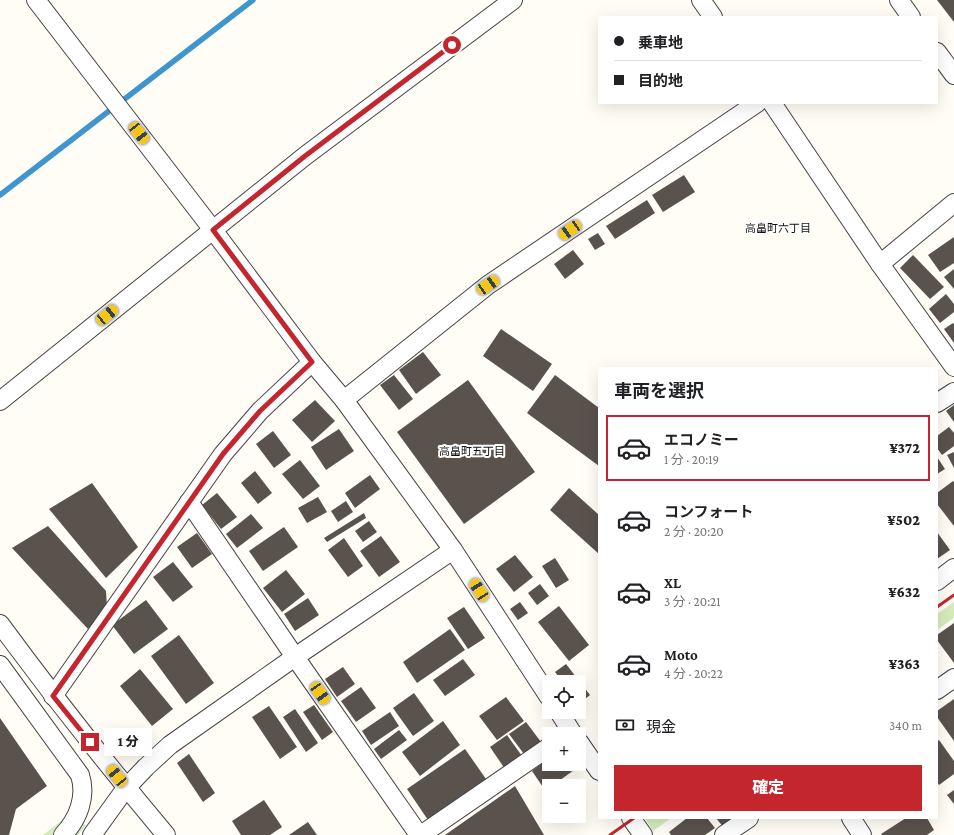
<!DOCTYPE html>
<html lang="ja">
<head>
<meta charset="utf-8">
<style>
	:root { --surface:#fff; --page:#f2f2f2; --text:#202124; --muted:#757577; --line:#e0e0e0; --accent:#c4262e }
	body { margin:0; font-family:"Crimson Pro","Noto Sans JP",serif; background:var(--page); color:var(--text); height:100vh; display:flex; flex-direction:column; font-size:15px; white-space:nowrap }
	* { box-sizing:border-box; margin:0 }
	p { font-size:13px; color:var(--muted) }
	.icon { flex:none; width:22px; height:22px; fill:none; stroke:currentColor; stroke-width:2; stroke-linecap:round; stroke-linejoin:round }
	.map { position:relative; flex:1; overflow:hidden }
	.sheet { position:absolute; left:598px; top:367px; width:340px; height:452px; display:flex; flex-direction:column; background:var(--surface); border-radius:0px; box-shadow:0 4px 16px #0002 }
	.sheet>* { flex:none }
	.guide { position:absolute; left:598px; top:16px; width:340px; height:88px; border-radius:0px; box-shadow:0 4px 16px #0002; display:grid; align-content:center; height:88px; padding:0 16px; background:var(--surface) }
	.buttons { position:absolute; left:542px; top:675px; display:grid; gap:8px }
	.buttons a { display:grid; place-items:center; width:44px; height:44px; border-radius:0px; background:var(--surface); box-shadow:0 4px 16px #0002; font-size:20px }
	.end { position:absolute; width:18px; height:18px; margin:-9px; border:5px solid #c4262e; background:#fff; box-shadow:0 0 0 2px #fff }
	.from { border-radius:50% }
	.bubble { position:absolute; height:28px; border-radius:0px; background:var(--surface); box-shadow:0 4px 16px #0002; font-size:13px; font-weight:800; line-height:28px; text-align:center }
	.car { position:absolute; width:12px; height:24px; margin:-12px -6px; border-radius:5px; box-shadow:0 0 3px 1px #0007; background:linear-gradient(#f5c518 24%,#345 0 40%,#f5c518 0 76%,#345 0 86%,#f5c518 0) }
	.guide b { display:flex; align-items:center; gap:14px; height:38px; font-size:15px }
	.guide b+b { border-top:1px solid var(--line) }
	.guide i { width:10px; height:10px; background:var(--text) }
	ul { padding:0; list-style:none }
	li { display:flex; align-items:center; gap:12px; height:66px; margin:0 8px 6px; padding:0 8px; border:2px solid transparent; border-radius:0px }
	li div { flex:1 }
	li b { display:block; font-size:15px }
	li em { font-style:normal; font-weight:800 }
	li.current { border-color:var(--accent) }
	li>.icon { width:36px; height:36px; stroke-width:1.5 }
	h2 { padding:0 16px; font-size:18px; line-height:48px }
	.pay { display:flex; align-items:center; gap:10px; height:44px; padding:0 16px; font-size:15px }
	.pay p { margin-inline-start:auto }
	.primary-button { display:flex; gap:8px; margin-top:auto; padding:8px 16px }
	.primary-button a { flex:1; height:46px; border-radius:0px; background:var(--accent); color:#fff; font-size:16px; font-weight:800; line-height:46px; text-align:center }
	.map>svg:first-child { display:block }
</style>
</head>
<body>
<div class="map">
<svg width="954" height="835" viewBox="0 0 954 835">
	<rect width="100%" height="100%" fill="#fffdf5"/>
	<!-- green -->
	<g fill="#d5ebbd">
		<path d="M954,602V618L937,630V614Z"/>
		<path d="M70,814L86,825L78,835H43Z"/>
		<path d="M645,818H671L653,831Z"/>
	</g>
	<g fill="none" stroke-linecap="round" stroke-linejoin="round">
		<!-- stream -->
		<path stroke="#3f96cf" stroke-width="5.5" d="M0,195L253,0"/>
	</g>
	<!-- building -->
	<g fill="#5a524d">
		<path d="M937,0H954V22Z"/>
		<path d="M684,175L695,192L663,212L652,195Z"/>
		<path d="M647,200L655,213L615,239L606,226Z"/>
		<path d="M598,233L605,244L595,250L588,239Z"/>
		<path d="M954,237V263L940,272L928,255Z"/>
		<path d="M573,250L584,264L565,279L554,264Z"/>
		<path d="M913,255L944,287L930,299L900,268Z"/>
		<path d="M954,269V289L944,277Z"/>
		<path d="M946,294L954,304V312L940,323L929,309Z"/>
		<path d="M953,323L954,324V343L944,329Z"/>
		<path d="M501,329L552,364L533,391L483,356Z"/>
		<path d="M423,352L441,375L416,394L399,370Z"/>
		<path d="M394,375L413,399L399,410L380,385Z"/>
		<path d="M555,375L599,408V466L527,413Z"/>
		<path d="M468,380L535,472L464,524L397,432Z"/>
		<path d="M315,400L335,421L312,442L292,420Z"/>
		<path d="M954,405V422L946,411Z"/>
		<path d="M949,427L954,433V446L942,455L937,448V436Z"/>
		<path d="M339,429L354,451L326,470L311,447Z"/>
		<path d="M273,431L291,455L274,468L256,444Z"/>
		<path d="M954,452V468L947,455Z"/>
		<path d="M937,457L945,469L937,474Z"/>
		<path d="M300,460L320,486L303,499L282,474Z"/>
		<path d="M255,471L272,493L258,504L241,483Z"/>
		<path d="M370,475L380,489L355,508L345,493Z"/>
		<path d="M953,481L954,482V526L937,504V493Z"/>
		<path d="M92,483L138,547L106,578L49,509Z"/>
		<path d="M569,488L599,515V554L550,510Z"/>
		<path d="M217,493L237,517L221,529L202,505Z"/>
		<path d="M318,497L327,512L307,523L298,508Z"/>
		<path d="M346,501L353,512L338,522L331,511Z"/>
		<path d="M364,513L366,518L327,542L324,538Z"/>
		<path d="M251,514L263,528L237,548L226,534Z"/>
		<path d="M369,521L377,532L363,542L355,531Z"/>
		<path d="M48,526L106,591L107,607L88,629L12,548Z"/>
		<path d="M284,527L298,547L263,571L249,551Z"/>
		<path d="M937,532L950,550L937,559Z"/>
		<path d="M197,533L212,554L192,568L177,547Z"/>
		<path d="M381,536L400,562L379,577L360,551Z"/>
		<path d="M344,538L363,566L348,577L328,550Z"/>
		<path d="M515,555L533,577L514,592L496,569Z"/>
		<path d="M555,558L569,580L556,588L542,566Z"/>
		<path d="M173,562L193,587L173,602L153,577Z"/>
		<path d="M286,570L305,594L282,612L263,588Z"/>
		<path d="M540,584L549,596L537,605L528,593Z"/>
		<path d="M308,598L319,615L295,631L284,614Z"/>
		<path d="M146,600L168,629L134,654L112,625Z"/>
		<path d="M520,602L528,613L518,620L510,609Z"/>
		<path d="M559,606L589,645L569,661L538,622Z"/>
		<path d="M464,607L485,638L468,649L447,618Z"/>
		<path d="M954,623V663L937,640V635Z"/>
		<path d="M450,629L465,650L417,683L403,662Z"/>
		<path d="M179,635L214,683L186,704L151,656Z"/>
		<path d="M463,659L475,675L445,696L433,680Z"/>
		<path d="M566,664L590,695L579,704V682H563L555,672Z"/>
		<path d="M343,667L355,684L337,697L325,679Z"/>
		<path d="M140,669L173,709L152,726L120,686Z"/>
		<path d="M361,687L376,708L356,722L341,701Z"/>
		<path d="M414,693L434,721L413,736L393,708Z"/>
		<path d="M506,697L524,721L497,740L479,716Z"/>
		<path d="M954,699V741L937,717V711Z"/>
		<path d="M314,705L333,732L322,740L303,712Z"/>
		<path d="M269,706L297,747L280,759L252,717Z"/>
		<path d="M295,709L318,743L306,752L283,717Z"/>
		<path d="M390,712L399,726L371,745L362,731Z"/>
		<path d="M0,718L47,786L16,809L9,835H0Z"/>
		<path d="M443,721L460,745L420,776L402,752Z"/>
		<path d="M526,722L541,742L524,754L509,734Z"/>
		<path d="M399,730L407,740L381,759L374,749Z"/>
		<path d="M507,735L522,756L505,769L490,747Z"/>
		<path d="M939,740L954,761V774L939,785L937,782V741Z"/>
		<path d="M465,749L486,779L428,820L407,789Z"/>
		<path d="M189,754L215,793L203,802L177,763Z"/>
		<path d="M549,758V764H570L574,770L552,786H549V788L545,790L532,771Z"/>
		<path d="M515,786L544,835H445Z"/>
		<path d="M954,790V804L947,795Z"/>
		<path d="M264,800L282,827L270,835H241L232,821Z"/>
		<path d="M687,818H707L715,828L705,835H671L669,832Z"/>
		<path d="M716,818H736L724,828Z"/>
		<path d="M906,818H927L934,830L927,835H882L881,834Z"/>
		<path d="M308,822L317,835H289Z"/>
	</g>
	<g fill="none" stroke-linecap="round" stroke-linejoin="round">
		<defs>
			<g id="minor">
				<path d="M36,0L213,230L312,362L344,400L453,550L549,697"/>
				<path d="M701,0L713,17"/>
				<path d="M899,0L911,17"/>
				<path d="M937,52L954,75"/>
				<path d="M772,103L880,264L954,367"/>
				<path d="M880,264L954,203"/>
				<path d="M344,400L488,285L757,103"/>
				<path d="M0,401L305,156L513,0"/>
				<path d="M937,403L954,392"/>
				<path d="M189,502L295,657L419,835"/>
				<path d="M937,581L954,568"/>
				<path d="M0,624C53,696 108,766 166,835"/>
				<path d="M0,665L80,775C87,797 78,819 63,835"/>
				<path d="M937,690L954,678"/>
				<path d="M53,696L223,454L260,411L312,362"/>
				<path d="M559,712L573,734"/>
				<path d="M579,742L599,771"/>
				<path d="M631,818L643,835"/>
				<path d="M851,818L862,835"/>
				<path d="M92,835L126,788L146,767L170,745L295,657L453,550"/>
				<path d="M421,835L549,747"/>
				<path d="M724,835L749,818"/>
			</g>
		</defs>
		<!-- minor casing -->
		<use href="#minor" stroke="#444" stroke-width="20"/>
		<!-- minor -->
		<use href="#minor" stroke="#fff" stroke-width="18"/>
		<!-- rail -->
		<g stroke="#c4262e" stroke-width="3">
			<path d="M937,607L954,595"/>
			<path d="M610,835L634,818"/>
		</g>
	</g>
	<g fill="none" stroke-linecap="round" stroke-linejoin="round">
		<!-- route -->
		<path stroke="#c4262e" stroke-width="5" d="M90,742L53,696L223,454L260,411L312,362L213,230L305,156L452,45"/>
	</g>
	<g text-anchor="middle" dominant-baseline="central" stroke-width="4" stroke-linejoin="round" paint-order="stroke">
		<!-- neighbourhood labels -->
		<g font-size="11" fill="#111" stroke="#fff">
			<text x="778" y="228">高畠町六丁目</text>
			<text x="472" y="451">高畠町五丁目</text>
		</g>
	</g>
</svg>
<div class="buttons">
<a><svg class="icon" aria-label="locate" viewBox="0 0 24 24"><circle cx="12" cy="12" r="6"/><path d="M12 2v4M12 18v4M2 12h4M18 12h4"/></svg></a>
<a>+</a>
<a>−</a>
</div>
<i class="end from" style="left:452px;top:45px"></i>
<i class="end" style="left:90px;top:742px"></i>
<div class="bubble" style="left:104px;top:728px;width:48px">1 分</div>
<i class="car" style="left:139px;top:133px;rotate:142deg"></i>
<i class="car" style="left:570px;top:230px;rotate:236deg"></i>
<i class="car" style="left:488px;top:285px;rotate:56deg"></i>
<i class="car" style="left:107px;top:315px;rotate:51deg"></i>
<i class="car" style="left:479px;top:590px;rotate:327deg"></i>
<i class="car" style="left:320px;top:693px;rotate:145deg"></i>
<i class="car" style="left:117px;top:776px;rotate:321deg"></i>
<div class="guide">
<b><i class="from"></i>乗車地</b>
<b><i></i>目的地</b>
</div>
<section class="sheet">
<h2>車両を選択</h2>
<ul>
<li class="current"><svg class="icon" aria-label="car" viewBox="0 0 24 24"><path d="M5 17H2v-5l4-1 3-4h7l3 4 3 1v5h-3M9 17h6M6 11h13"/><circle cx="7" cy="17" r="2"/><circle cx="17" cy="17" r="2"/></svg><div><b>エコノミー</b><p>1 分 · 20:19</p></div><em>¥372</em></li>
<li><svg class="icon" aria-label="car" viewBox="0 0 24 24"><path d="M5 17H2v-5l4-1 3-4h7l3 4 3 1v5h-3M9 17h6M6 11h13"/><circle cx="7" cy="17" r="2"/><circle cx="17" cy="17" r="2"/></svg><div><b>コンフォート</b><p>2 分 · 20:20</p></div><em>¥502</em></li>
<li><svg class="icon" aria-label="car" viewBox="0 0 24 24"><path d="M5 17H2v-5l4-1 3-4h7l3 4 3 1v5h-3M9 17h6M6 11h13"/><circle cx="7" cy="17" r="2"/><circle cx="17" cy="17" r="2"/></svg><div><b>XL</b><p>3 分 · 20:21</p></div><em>¥632</em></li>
<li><svg class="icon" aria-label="car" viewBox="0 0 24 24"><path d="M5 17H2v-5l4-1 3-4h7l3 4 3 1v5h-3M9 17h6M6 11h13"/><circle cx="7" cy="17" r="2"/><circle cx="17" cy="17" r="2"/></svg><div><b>Moto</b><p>4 分 · 20:22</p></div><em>¥363</em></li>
</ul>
<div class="pay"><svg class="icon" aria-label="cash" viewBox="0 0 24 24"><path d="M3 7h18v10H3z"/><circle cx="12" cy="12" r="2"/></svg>現金<p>340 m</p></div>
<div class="primary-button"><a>確定</a></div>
</section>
</div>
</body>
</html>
